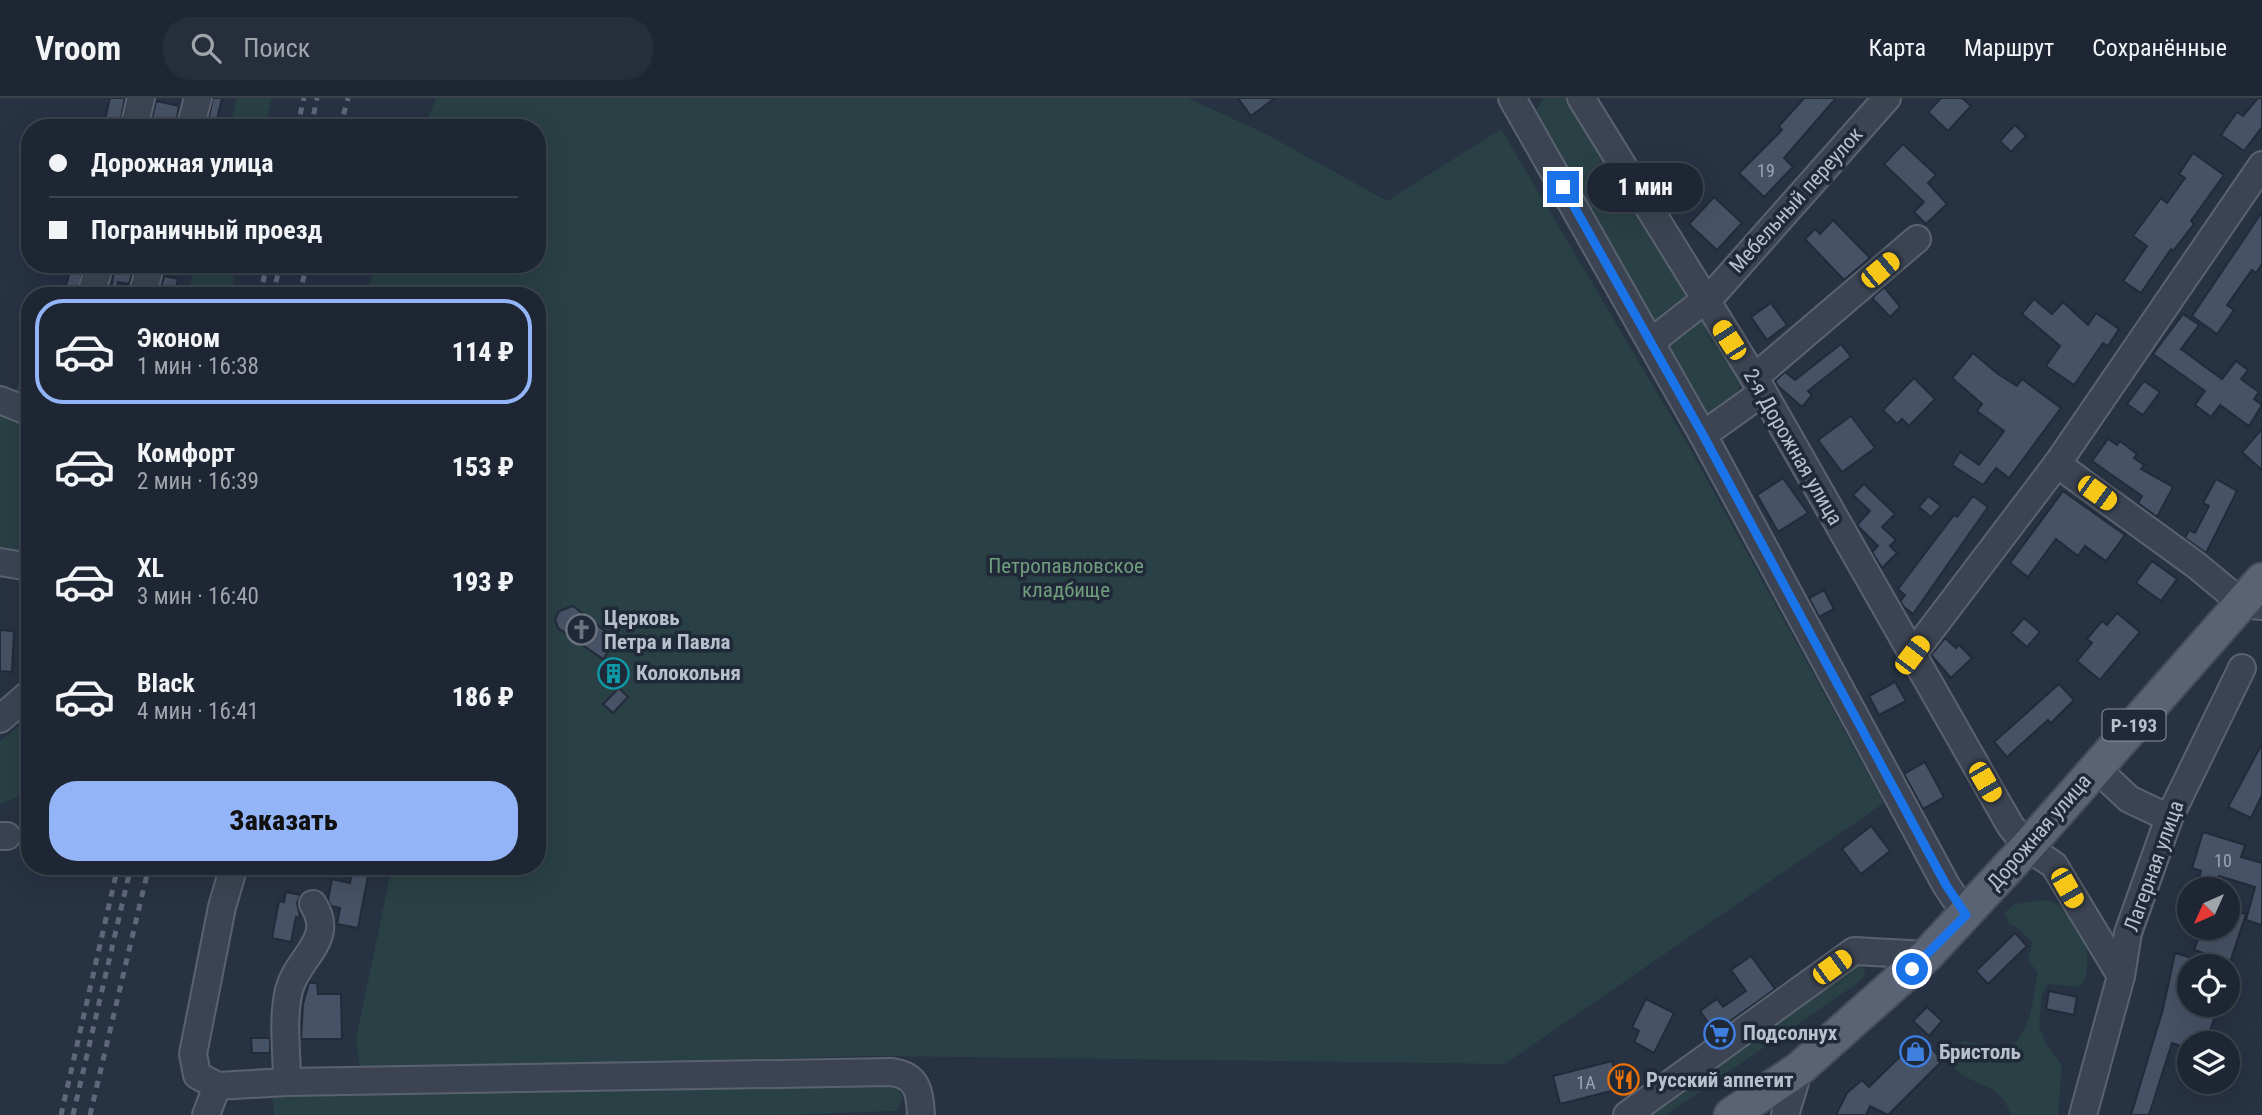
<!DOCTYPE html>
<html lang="ru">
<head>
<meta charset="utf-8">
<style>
	:root { --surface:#1d2632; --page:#252e3a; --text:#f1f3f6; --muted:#a0a5ac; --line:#3b434d; --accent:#93b5f8 }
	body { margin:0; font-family:"Roboto Condensed",sans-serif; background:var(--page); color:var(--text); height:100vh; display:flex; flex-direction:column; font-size:26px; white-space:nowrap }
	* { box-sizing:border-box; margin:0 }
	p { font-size:23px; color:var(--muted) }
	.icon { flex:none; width:38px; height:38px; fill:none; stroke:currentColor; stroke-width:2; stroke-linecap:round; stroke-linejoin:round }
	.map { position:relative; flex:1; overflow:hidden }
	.details { position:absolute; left:21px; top:189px; width:525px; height:588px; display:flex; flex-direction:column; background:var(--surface); border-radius:28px; box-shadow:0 7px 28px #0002,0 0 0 2px var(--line) }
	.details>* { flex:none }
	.banner { position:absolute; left:21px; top:21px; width:525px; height:154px; border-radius:28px; box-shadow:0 7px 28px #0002,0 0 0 2px var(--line); display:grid; align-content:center; height:154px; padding:0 28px; background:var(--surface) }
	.needle { width:46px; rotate:225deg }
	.fabs { position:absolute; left:2177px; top:779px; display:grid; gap:14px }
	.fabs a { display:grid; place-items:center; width:63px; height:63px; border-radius:50%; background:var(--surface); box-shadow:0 7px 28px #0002,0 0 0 2px var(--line); font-size:35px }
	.end { position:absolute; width:32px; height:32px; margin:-16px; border:9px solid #1a73e8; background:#fff; box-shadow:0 0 0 4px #fff }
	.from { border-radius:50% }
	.bubble { position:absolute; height:49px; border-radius:24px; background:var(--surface); box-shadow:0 7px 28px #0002,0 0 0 2px var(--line); font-size:23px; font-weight:800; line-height:49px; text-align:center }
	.car { position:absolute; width:21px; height:42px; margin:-21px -10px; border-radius:9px; box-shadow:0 0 5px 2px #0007; background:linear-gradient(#f5c518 24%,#345 0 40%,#f5c518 0 76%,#345 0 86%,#f5c518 0) }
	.banner b { display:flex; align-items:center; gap:24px; height:66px; font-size:26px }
	.banner b+b { border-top:2px solid var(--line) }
	.banner i { width:18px; height:18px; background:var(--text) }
	ul { padding:12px 0 0; list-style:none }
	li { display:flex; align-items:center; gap:21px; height:105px; margin:0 14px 10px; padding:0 14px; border:4px solid transparent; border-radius:28px }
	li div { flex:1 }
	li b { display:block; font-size:26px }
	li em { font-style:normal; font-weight:800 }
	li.active { border-color:var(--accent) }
	li>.icon { width:63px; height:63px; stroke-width:1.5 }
	.cta { display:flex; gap:14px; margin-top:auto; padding:14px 28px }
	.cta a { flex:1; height:80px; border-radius:28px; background:var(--accent); color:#111; font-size:28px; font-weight:800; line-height:80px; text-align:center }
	header { display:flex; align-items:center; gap:42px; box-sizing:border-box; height:98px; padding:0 35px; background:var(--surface); border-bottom:2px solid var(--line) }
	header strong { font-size:33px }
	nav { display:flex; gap:38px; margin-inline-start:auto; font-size:24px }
	.search { width:490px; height:63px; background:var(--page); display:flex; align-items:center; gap:18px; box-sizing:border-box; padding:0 24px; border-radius:28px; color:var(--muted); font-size:26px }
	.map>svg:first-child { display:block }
</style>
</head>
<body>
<header>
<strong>Vroom</strong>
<div class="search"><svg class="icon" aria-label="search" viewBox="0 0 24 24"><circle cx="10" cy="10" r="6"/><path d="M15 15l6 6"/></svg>Поиск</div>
<nav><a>Карта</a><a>Маршрут</a><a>Сохранённые</a></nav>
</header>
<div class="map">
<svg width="2262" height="1017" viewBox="0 0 2262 1017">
	<rect width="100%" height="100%" fill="#273243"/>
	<!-- green -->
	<g fill="#294044">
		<path d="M237,0H272L265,30H229Z"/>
		<path d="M436,0H1188L1266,36L1387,103L1501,31L1687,345L1884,705L1505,966L874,958L360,972L356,941L392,768H537V198H365L376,166H537V30H424Z"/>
		<path d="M1544,0H1569L1688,195L1685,203L1654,226L1532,17Z"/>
		<path d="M195,166H236L231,198H195L189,191Z"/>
		<path d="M1704,218L1743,281L1733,305L1712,318L1703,314L1664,245Z"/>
		<path d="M30,254V461L0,451V319L9,310Z"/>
		<path d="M30,619V694L0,706V643Z"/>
		<path d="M2042,802L2064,806L2088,847C2085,862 2091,878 2079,889L2048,886L2042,896L2039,928L2046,946L2062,967L2058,1017H2011C1999,980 1969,991 1951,966L1954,953L1963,943L2006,950C2032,940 2033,897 2038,874L2028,863L2032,844L2018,830L2009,826L2005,814L2015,806Z"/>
		<path d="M1860,866L1866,875L1862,882L1666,1017H1651L1854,867Z"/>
		<path d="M894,985C903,994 905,1004 895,1013L779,1017H274L272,995Z"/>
	</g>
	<!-- building -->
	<g fill="#465265" stroke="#222b3a" stroke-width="2">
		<path d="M110,0H125L119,30H103Z"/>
		<path d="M213,0H222L215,30L207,28Z"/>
		<path d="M1238,0H1275L1251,18Z"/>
		<path d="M1804,0H1836L1784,60L1793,69L1764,99L1739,75L1782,32L1779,28Z"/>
		<path d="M1941,0H1962L1971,8L1948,33L1928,14Z"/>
		<path d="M2258,0H2262V29L2244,53L2221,37L2237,14L2243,18Z"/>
		<path d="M156,3L179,8L175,30H150Z"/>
		<path d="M2015,27L2026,38L2011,54L2000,43Z"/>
		<path d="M1903,46L1936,77L1928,85L1947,106L1926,126L1914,114L1924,104L1884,66Z"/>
		<path d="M2193,55L2224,77L2191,123L2194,126L2173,153L2171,151L2141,195L2123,183L2147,148L2133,138L2161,100L2167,105L2185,80L2179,76Z"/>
		<path d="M1655,70L1677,105L1668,110L1646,75Z"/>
		<path d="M1714,99L1742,125L1717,152L1689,126Z"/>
		<path d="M2262,114V166L2256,175L2252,172L2227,207L2234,212L2217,236L2192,218Z"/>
		<path d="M1833,122L1870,160L1844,182L1805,141L1815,131L1820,136Z"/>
		<path d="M72,166L83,167L78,198H63Z"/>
		<path d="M115,166H135L129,186L118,184L117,198H110Z"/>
		<path d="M164,178L178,181L174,198H159Z"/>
		<path d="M1884,189L1900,209L1890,219L1872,200Z"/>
		<path d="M2034,201L2052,216L2063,204L2088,227L2096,215L2119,231L2108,248L2103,245L2074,287L2046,268L2060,248L2022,216Z"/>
		<path d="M1771,205L1787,227L1767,242L1751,219Z"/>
		<path d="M2183,216L2199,227L2181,251L2222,281L2236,263L2248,272L2241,281L2259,294L2254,301L2262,307L2249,328L2220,307L2211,319L2195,307L2205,293L2153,256Z"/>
		<path d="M1841,246L1851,259L1808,293L1812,297L1802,309L1778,288L1775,283L1785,274L1795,282Z"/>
		<path d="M1973,255L1998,276L2017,288L2022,281L2061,310L2009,380L1996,370L1983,387L1952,367L1960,354L1979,367L2004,333L1977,313L1982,306L1952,280Z"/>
		<path d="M1914,280L1935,301L1909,328L1902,321L1897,326L1883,312Z"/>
		<path d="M2144,283L2160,294L2143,317L2127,306Z"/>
		<path d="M1851,318L1875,350L1842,374L1818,342Z"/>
		<path d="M2262,331V372L2242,354Z"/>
		<path d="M2108,341L2117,347L2120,343L2137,356L2134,360L2144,367L2141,371L2173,389L2157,419L2138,405L2142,398L2092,363Z"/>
		<path d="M1783,380L1808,415L1778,434L1757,397Z"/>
		<path d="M2216,381L2237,393L2206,455L2185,440L2189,432L2195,435L2209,408L2203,405Z"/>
		<path d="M1864,386L1895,416L1882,429L1896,442L1890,448L1897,455L1882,470L1872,454L1878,448L1857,427L1870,413L1853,397Z"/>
		<path d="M2063,393L2125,437L2106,463L2085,448L2078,458L2056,441L2028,479L2010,465Z"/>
		<path d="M1928,398L1941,408L1931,419L1919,409Z"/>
		<path d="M1973,398L1988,409L1913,516L1904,509L1900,503L1905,497L1898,491L1954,417L1957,419Z"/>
		<path d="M2152,463L2177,481L2161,503L2136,485Z"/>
		<path d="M1824,492L1834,511L1819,519L1809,500Z"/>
		<path d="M573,508L616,542L603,561L558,530L555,521L559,513Z"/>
		<path d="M2117,515L2140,534L2100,582L2077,563L2092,545L2087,541L2102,523L2107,527Z"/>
		<path d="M2024,520L2040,534L2027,549L2011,535Z"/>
		<path d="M0,532L14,533L12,574L0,573Z"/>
		<path d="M1945,540L1956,550L1959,547L1972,560L1951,580L1931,557Z"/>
		<path d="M1895,584L1906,603L1879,617L1869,598Z"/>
		<path d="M2059,586L2074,602L2051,625L2048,622L2007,659L1994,644Z"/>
		<path d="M619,590L628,599L613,615L603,606Z"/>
		<path d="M2262,646V697L2251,720L2228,709Z"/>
		<path d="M1925,664L1944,699L1923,711L1904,676Z"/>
		<path d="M1871,728L1890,753L1861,776L1842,751Z"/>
		<path d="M2203,734L2245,747L2241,759L2262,765V827L2246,822L2255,789L2219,778L2215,791H2196L2201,773L2192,770Z"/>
		<path d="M353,768H370L358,830L337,826L340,810L331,808L328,802L332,781L350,785Z"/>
		<path d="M286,794L301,797L297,805L300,820L296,819L291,844L272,840L279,803L284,804Z"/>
		<path d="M2228,811L2246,816L2230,864L2194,852L2202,830L2228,836Z"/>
		<path d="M2015,835L2027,848L1988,886L1976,873Z"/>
		<path d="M2175,855L2189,859V906H2219L2206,945H2189V951L2172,945L2149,1017H2131L2163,911Z"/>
		<path d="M1751,858L1775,891L1715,934L1700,913L1717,901L1723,909L1746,893L1731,872Z"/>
		<path d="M309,885H317L318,896H341L342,941H301L303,906Z"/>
		<path d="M2049,893L2077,899L2074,917L2046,911Z"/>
		<path d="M1646,901L1674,915L1654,955L1634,944L1639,933L1632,929Z"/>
		<path d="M1927,909L1942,923L1929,938L1913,923Z"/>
		<path d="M1920,939L1943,962L1888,1017L1870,1008L1866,1017H1836L1847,995L1862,982L1869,989Z"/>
		<path d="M251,940H270V955H252Z"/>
		<path d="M1612,963L1619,991L1560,1006L1553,978Z"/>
	</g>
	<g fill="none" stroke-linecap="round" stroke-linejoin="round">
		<defs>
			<g id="minor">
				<path d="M1512,0L1703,337L1946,787L1966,817"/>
				<path d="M1581,0L1763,294L2010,727L2027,749L2054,767L2121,878"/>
				<path d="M134,30L141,0"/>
				<path d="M190,30L198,0"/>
				<path d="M94,198L93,189L100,166"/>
				<path d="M142,198L151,166"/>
				<path d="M1651,244L1715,194L1887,0"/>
				<path d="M1754,280L1917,141"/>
				<path d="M0,302L30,314"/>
				<path d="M1703,337L1763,294"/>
				<path d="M2057,366L2196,467L2243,506L2262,508"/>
				<path d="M0,464L30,469"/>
				<path d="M1912,557L2057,366L2262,67"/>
				<path d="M0,621L30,595"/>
				<path d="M2096,670L2129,701L2169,720"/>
				<path d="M0,738H7"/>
				<path d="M234,768L222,809L193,956L197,977L217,988L287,984L891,974C917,977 920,993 921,1017"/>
				<path d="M287,984C287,954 282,922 289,892C298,858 336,842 313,806"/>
				<path d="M206,1017L217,988"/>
				<path d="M1627,1017L1854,853L1927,857"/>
				<path d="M1785,1017L1799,971"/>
				<path d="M2083,1017L2121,878L2128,835L2169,720L2242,570"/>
			</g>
			<path id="major" d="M1731,1017L1799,971L1927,857L2027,749L2262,482"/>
		</defs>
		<!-- minor casing -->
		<use href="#minor" stroke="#5a6270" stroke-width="30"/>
		<!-- major casing -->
		<use href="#major" stroke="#454d5c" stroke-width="37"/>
		<!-- minor -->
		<use href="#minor" stroke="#3c4453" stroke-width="26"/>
		<!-- major -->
		<use href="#major" stroke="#5a6373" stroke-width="33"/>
		<!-- rail -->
		<g stroke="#5e687a" stroke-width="5" stroke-dasharray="7 7" stroke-linecap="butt">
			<path d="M297,30L304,0"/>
			<path d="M311,30L317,0"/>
			<path d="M340,30L348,0"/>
			<path d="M260,198L267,166"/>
			<path d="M273,198L280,166"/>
			<path d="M299,198L307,166"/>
			<path d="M61,1017L118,768"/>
			<path d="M73,1017L131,768"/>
			<path d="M90,1017L149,768"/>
		</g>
	</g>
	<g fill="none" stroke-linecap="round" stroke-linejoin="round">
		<!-- route -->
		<path stroke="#1a73e8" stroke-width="9" d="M1563,89L1703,337L1946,787L1966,817L1912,871"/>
	</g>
	<!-- icons -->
	<defs>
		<symbol id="church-ring" viewBox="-11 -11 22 22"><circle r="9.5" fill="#202938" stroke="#6b7280" stroke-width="1.5"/><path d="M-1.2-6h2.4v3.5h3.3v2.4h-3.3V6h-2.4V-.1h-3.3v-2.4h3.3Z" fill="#6b7280"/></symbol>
		<symbol id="building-ring" viewBox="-11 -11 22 22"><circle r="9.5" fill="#202938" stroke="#0f9aa8" stroke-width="1.5"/><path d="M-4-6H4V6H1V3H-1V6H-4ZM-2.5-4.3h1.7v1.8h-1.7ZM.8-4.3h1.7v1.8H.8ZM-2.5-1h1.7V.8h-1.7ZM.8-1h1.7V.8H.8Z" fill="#0f9aa8"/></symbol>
		<symbol id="supermarket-ring" viewBox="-11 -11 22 22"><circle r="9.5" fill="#202938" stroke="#3f7fe0" stroke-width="1.5"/><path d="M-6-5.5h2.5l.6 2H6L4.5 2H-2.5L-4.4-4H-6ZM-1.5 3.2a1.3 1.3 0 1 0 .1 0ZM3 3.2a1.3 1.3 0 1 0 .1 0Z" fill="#3f7fe0"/></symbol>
		<symbol id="shop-ring" viewBox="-11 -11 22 22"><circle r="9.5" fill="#202938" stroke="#3f7fe0" stroke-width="1.5"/><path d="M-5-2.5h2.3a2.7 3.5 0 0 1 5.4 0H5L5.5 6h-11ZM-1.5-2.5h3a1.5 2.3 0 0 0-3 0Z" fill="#3f7fe0"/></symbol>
		<symbol id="restaurant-ring" viewBox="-11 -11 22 22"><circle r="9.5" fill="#202938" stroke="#e8710a" stroke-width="1.5"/><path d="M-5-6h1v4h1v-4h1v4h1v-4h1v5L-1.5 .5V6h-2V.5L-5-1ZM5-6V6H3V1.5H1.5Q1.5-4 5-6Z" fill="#e8710a"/></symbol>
	</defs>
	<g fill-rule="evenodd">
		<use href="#church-ring" x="564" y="514" width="35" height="35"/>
		<use href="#building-ring" x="596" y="558" width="35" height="35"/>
		<use href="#supermarket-ring" x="1702" y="918" width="35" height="35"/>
		<use href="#shop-ring" x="1898" y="936" width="35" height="35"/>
		<use href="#restaurant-ring" x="1606" y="964" width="35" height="35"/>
	</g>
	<g text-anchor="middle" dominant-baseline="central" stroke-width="7" stroke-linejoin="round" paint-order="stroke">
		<!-- number labels -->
		<g font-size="18" fill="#9ca4b3">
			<text x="1766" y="72">19</text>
			<text x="2223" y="762">10</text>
			<text x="1586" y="984">1А</text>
		</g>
		<!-- shield labels -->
		<rect fill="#202938" stroke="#8b93a0" stroke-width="2" x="2102.5" y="611.5" width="63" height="31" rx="5"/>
		<g font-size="19" font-weight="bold" fill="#b9c0cd">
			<text x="2134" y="627">Р-193</text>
		</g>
		<!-- street labels -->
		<g font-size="21" fill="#b9c0cd" stroke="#202938">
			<text transform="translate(1796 102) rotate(-48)">Мебельный переулок</text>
			<text transform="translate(1793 349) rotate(60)">2-я Дорожная улица</text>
			<text transform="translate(2039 734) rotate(-49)">Дорожная улица</text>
			<text transform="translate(2154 768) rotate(-70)">Лагерная улица</text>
		</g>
		<!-- park labels -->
		<g font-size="21" fill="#709d7d" stroke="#202938">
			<text x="1066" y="468">Петропавловское<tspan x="1066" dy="24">кладбище</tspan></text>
		</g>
		<!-- poi labels -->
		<g font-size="21" font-weight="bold" fill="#b9c0cd" stroke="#202938" text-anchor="start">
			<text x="604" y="520">Церковь<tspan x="604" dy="24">Петра и Павла</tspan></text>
			<text x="636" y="575">Колокольня</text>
			<text x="1743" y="935">Подсолнух</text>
			<text x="1939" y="954">Бристоль</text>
			<text x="1646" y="982">Русский аппетит</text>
		</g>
	</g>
</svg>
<div class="fabs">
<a><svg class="needle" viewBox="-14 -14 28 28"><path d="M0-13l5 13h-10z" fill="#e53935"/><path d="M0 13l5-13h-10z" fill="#a0a5ac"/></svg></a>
<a><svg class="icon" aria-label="locate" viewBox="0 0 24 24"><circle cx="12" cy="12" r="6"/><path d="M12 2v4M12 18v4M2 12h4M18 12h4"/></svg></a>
<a><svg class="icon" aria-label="layers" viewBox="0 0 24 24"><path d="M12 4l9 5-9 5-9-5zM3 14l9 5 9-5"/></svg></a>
</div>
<i class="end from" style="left:1912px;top:871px"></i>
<i class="end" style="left:1563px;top:89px"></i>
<div class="bubble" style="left:1587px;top:65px;width:116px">1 мин</div>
<i class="car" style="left:1880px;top:172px;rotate:50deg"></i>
<i class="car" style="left:1729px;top:242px;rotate:327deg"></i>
<i class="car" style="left:2097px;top:395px;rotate:126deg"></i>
<i class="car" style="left:1912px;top:557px;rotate:37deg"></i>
<i class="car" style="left:1985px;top:684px;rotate:150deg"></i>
<i class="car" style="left:2067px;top:790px;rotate:150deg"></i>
<i class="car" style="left:1832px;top:869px;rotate:54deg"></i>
<div class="banner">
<b><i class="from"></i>Дорожная улица</b>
<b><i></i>Пограничный проезд</b>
</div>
<section class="details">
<ul>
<li class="active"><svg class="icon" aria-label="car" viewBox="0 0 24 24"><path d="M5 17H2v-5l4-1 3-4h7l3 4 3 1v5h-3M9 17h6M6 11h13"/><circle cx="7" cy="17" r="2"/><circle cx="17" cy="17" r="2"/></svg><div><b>Эконом</b><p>1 мин · 16:38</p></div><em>114 ₽</em></li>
<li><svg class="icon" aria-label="car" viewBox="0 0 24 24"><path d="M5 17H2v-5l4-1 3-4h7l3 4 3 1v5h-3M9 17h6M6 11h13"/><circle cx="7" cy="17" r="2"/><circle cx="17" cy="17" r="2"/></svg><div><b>Комфорт</b><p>2 мин · 16:39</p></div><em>153 ₽</em></li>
<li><svg class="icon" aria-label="car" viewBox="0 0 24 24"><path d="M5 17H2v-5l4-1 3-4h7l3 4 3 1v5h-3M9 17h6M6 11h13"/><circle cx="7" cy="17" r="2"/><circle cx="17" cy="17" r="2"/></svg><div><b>XL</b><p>3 мин · 16:40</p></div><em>193 ₽</em></li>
<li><svg class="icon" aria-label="car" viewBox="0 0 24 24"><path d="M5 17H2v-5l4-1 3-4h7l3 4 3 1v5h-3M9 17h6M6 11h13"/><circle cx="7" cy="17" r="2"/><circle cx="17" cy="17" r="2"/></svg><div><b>Black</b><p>4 мин · 16:41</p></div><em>186 ₽</em></li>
</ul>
<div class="cta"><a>Заказать</a></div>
</section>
</div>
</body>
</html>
